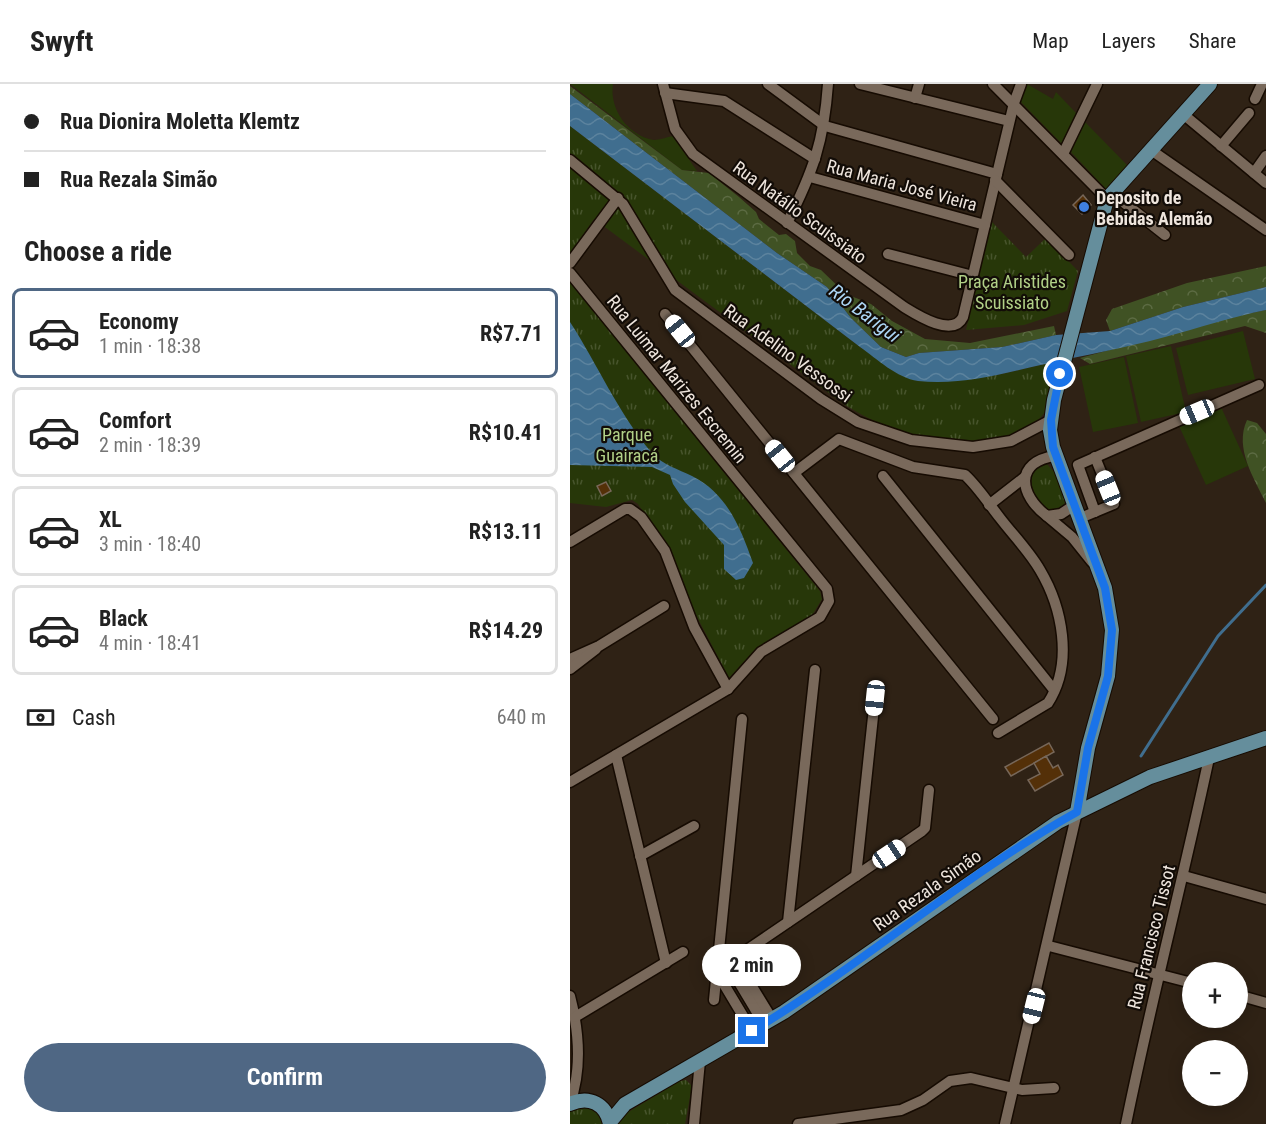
<!DOCTYPE html>
<html lang="en">
<head>
<meta charset="utf-8">
<style>
	:root { --surface:#fff; --page:#f2f2f2; --text:#222; --muted:#767676; --line:#e0e0e0; --accent:#4f6784 }
	body { margin:0; font-family:"Roboto Condensed",sans-serif; background:var(--page); color:var(--text); height:100vh; display:flex; flex-direction:column; font-size:22px; white-space:nowrap }
	* { box-sizing:border-box; margin:0 }
	p { font-size:20px; color:var(--muted) }
	.icon { flex:none; width:33px; height:33px; fill:none; stroke:currentColor; stroke-width:2; stroke-linecap:round; stroke-linejoin:round }
	.map { position:relative; flex:1; overflow:hidden }
	.side { display:flex; flex-direction:column; background:var(--surface); width:570px }
	.side>* { flex:none }
	.top-card { display:grid; align-content:center; height:132px; padding:0 24px; background:var(--surface) }
	.buttons { position:absolute; left:612px; top:878px; display:grid; gap:12px }
	.buttons a { display:grid; place-items:center; width:66px; height:66px; border-radius:50%; background:var(--surface); box-shadow:0 3px 15px #0003; font-size:30px }
	.end { position:absolute; width:27px; height:27px; margin:-14px; border:8px solid #1a73e8; background:#fff; box-shadow:0 0 0 3px #fff }
	.from { border-radius:50% }
	.bubble { position:absolute; height:42px; border-radius:21px; background:var(--surface); box-shadow:0 3px 15px #0003; font-size:20px; font-weight:700; line-height:42px; text-align:center }
	.car { position:absolute; width:18px; height:36px; margin:-18px -9px; border-radius:8px; box-shadow:0 0 4px 2px #0007; background:linear-gradient(#fff 24%,#345 0 40%,#fff 0 76%,#345 0 86%,#fff 0) }
	.top-card b { display:flex; align-items:center; gap:21px; height:57px; font-size:22px }
	.top-card b+b { border-top:2px solid var(--line) }
	.top-card i { width:15px; height:15px; background:var(--text) }
	ul { padding:0; list-style:none }
	li { display:flex; align-items:center; gap:18px; height:90px; margin:0 12px 9px; padding:0 12px; border:3px solid var(--line); border-radius:9px }
	li div { flex:1 }
	li b { display:block; font-size:22px }
	li em { font-style:normal; font-weight:700 }
	li.selected { border-color:var(--accent) }
	li>.icon { width:54px; height:54px; stroke-width:1.5 }
	h2 { padding:0 24px; font-size:27px; line-height:72px }
	.pay { display:flex; align-items:center; gap:15px; height:66px; padding:0 24px; font-size:22px }
	.pay p { margin-inline-start:auto }
	.primary-button { display:flex; gap:12px; margin-top:auto; padding:12px 24px }
	.primary-button a { flex:1; height:69px; border-radius:36px; background:var(--accent); color:#fff; font-size:24px; font-weight:700; line-height:69px; text-align:center }
	header { display:flex; align-items:center; gap:36px; box-sizing:border-box; height:84px; padding:0 30px; background:var(--surface); border-bottom:2px solid var(--line) }
	header strong { font-size:28px }
	nav { display:flex; gap:33px; margin-inline-start:auto; font-size:21px }
	main { display:flex; flex:1; min-height:0 }
	.map>svg:first-child { display:block }
</style>
</head>
<body>
<header>
<strong>Swyft</strong>
<nav><a>Map</a><a>Layers</a><a>Share</a></nav>
</header>
<main>
<section class="side">
<div class="top-card">
<b><i class="from"></i>Rua Dionira Moletta Klemtz</b>
<b><i></i>Rua Rezala Simão</b>
</div>
<h2>Choose a ride</h2>
<ul>
<li class="selected"><svg class="icon" aria-label="car" viewBox="0 0 24 24"><path d="M5 17H2v-5l4-1 3-4h7l3 4 3 1v5h-3M9 17h6M6 11h13"/><circle cx="7" cy="17" r="2"/><circle cx="17" cy="17" r="2"/></svg><div><b>Economy</b><p>1 min · 18:38</p></div><em>R$7.71</em></li>
<li><svg class="icon" aria-label="car" viewBox="0 0 24 24"><path d="M5 17H2v-5l4-1 3-4h7l3 4 3 1v5h-3M9 17h6M6 11h13"/><circle cx="7" cy="17" r="2"/><circle cx="17" cy="17" r="2"/></svg><div><b>Comfort</b><p>2 min · 18:39</p></div><em>R$10.41</em></li>
<li><svg class="icon" aria-label="car" viewBox="0 0 24 24"><path d="M5 17H2v-5l4-1 3-4h7l3 4 3 1v5h-3M9 17h6M6 11h13"/><circle cx="7" cy="17" r="2"/><circle cx="17" cy="17" r="2"/></svg><div><b>XL</b><p>3 min · 18:40</p></div><em>R$13.11</em></li>
<li><svg class="icon" aria-label="car" viewBox="0 0 24 24"><path d="M5 17H2v-5l4-1 3-4h7l3 4 3 1v5h-3M9 17h6M6 11h13"/><circle cx="7" cy="17" r="2"/><circle cx="17" cy="17" r="2"/></svg><div><b>Black</b><p>4 min · 18:41</p></div><em>R$14.29</em></li>
</ul>
<div class="pay"><svg class="icon" aria-label="cash" viewBox="0 0 24 24"><path d="M3 7h18v10H3z"/><circle cx="12" cy="12" r="2"/></svg>Cash<p>640 m</p></div>
<div class="primary-button"><a>Confirm</a></div>
</section>
<div class="map">
<svg width="696" height="1040" viewBox="0 0 696 1040">
	<defs>
		<pattern id="forest-crowns" width="20" height="18" patternUnits="userSpaceOnUse" patternTransform="scale(1.5)"><rect width="20" height="18" fill="#405224"/><path d="M2 6a3 3 0 1 1 6 0M12 15a3 3 0 1 1 6 0" fill="none" stroke="#5c6b43"/></pattern>
		<pattern id="park-tufts" width="24" height="20" patternUnits="userSpaceOnUse" patternTransform="scale(1.5)"><rect width="24" height="20" fill="#273709"/><path d="M3 7l-1-3M5 7V3M7 7l1-3M15 17l-1-3M17 17v-4M19 17l1-3" fill="none" stroke="#47542c"/></pattern>
		<pattern id="water-waves" width="16" height="10" patternUnits="userSpaceOnUse" patternTransform="scale(1.5)"><rect width="16" height="10" fill="#406e8f"/><path d="M0 5q4-4 8 0t8 0" fill="none" stroke="#5c839e"/></pattern>
	</defs>
	<rect width="100%" height="100%" fill="#2f2215"/>
	<!-- grass -->
	<g fill="#273709">
		<path d="M0,0H43C39,25 58,52 84,56C89,56 97,53 103,52L127,87L112,86Z"/>
		<path d="M457,0L483,15L486,8L507,30L492,60L450,17Z"/>
		<path d="M515,38L557,81L536,105L501,68Z"/>
		<path d="M673,247L685,295L618,311L606,264Z"/>
		<path d="M601,262L616,328L571,338L556,272Z"/>
		<path d="M554,273L568,339L523,348L509,283Z"/>
		<path d="M651,323L678,382L636,401L609,342Z"/>
	</g>
	<!-- forest -->
	<g fill="url(#forest-crowns)">
		<path d="M0,2L112,86L139,89L169,113L186,128L189,135L209,151L216,150L225,157L227,169L240,182L251,186L276,210L301,220L322,237L355,255L400,259L484,242L486,251L432,263L349,269L336,273L311,263L281,234L257,203L207,169L0,10Z"/>
		<path d="M696,182V203L613,223L540,247L536,236L542,225L617,199Z"/>
		<path d="M696,226V249L675,242L520,280L510,274C572,258 633,238 696,226Z"/>
		<path d="M677,336L687,339L696,350V419C684,394 664,364 677,336Z"/>
	</g>
	<!-- park -->
	<g fill="url(#park-tufts)">
		<path d="M0,42L290,263L347,297H382L432,290L479,279L486,286C483,298 482,316 476,326C452,366 385,360 347,352C321,347 297,334 275,321L24,135L0,170Z"/>
		<path d="M422,138L456,173L476,154L508,187L497,227L454,241L396,246Z"/>
		<path d="M0,198L250,507L252,515L241,533L186,565L159,594L125,529L101,470L68,420L62,416L36,423L0,419Z"/>
		<path d="M476,379L484,388L495,418L494,422L487,427C467,426 458,405 463,387Z"/>
		<path d="M116,996L122,1002L115,1040H49L50,1033L110,997Z"/>
		<path d="M5,1022L26,1023L35,1040H0V1026Z"/>
	</g>
	<!-- water -->
	<g fill="url(#water-waves)">
		<path d="M0,10L207,169L257,203L281,234L311,263L336,273L349,269L432,263L486,251L540,247L613,223L696,203V226C661,233 629,244 595,253C555,264 515,271 475,280C435,289 390,302 348,297C327,294 307,275 290,263L0,42Z"/>
		<path d="M0,238C28,281 48,329 82,369C93,381 108,385 122,392C157,409 171,445 183,479L174,494L166,496L154,485V461L115,418L103,400L100,391L82,383L0,381Z"/>
	</g>
	<g fill="none" stroke-linecap="round" stroke-linejoin="round">
		<!-- stream -->
		<path stroke="#406e8f" stroke-width="3" d="M571,672L648,552L696,501"/>
	</g>
	<!-- building -->
	<g fill="#543008" stroke="#776759" stroke-width="1.5">
		<path d="M513,111L521,121L512,130L503,121Z"/>
		<path d="M36,398L41,407L32,412L27,402Z"/>
		<path d="M479,659L484,668L441,692L435,683Z"/>
		<path d="M476,672L483,684L488,681L493,691L465,707L458,696L470,690L464,679Z"/>
	</g>
	<g fill="none" stroke-linecap="round" stroke-linejoin="round">
		<defs>
			<g id="minor">
				<path d="M93,0L105,45L123,70L334,223C347,231 383,254 393,233L444,19L451,0"/>
				<path d="M198,0L255,42L427,90"/>
				<path d="M290,0L439,37"/>
				<path d="M423,0L537,115L552,117L595,151"/>
				<path d="M95,9L154,17L245,75"/>
				<path d="M345,14L349,0"/>
				<path d="M685,15L692,0"/>
				<path d="M613,30L696,99"/>
				<path d="M651,62L679,29"/>
				<path d="M581,66L696,146"/>
				<path d="M493,70L527,0"/>
				<path d="M0,76L53,120L105,206L251,315L288,338L341,356L403,363L441,357L481,336"/>
				<path d="M684,89L696,72"/>
				<path d="M240,93L415,141"/>
				<path d="M425,96L499,171"/>
				<path d="M217,139C243,88 254,57 258,0"/>
				<path d="M318,170L403,192"/>
				<path d="M0,179L48,114"/>
				<path d="M0,189L257,505L259,517L250,533L191,568L158,605L0,698"/>
				<path d="M95,230L423,635"/>
				<path d="M485,372C444,378 449,411 477,432L491,430L503,422"/>
				<path d="M224,389L269,355L343,383L395,391C408,403 419,420 430,434C443,451 459,467 470,486C492,523 504,579 478,619L428,649"/>
				<path d="M313,392L484,606"/>
				<path d="M419,421L455,393"/>
				<path d="M525,428L508,381L689,301"/>
				<path d="M477,432L502,453L522,478"/>
				<path d="M508,435L544,420L525,373"/>
				<path d="M0,458L55,425H60L71,433L95,467L124,543L158,605"/>
				<path d="M0,575L29,562L94,522"/>
				<path d="M0,585L26,565"/>
				<path d="M46,671L96,879"/>
				<path d="M70,772L124,742"/>
				<path d="M286,792L305,614"/>
				<path d="M614,792L696,815"/>
				<path d="M218,838L245,586"/>
				<path d="M479,862L622,899"/>
				<path d="M155,881L352,747L355,744L359,706"/>
				<path d="M163,885L175,891L202,935"/>
				<path d="M164,890L194,940"/>
				<path d="M152,897L182,947"/>
				<path d="M668,911L696,919"/>
				<path d="M0,912C9,947 12,985 0,1019"/>
				<path d="M144,916L172,635"/>
				<path d="M5,933L113,868"/>
				<path d="M124,1040L130,977"/>
				<path d="M228,1040L331,1026L353,1016L380,997L401,994L452,1006L484,1004"/>
				<path d="M435,1040L507,728"/>
				<path d="M556,1040C581,917 613,796 639,674"/>
			</g>
			<g id="major">
				<path d="M507,728L518,664L538,592L542,546L535,504L483,363L480,346L484,316L537,115L640,0"/>
				<path d="M0,1020C19,1011 36,1020 40,1040"/>
				<path d="M40,1038L55,1020L214,928L488,738L580,693L696,654"/>
			</g>
		</defs>
		<!-- minor casing -->
		<use href="#minor" stroke="#160b02" stroke-width="13"/>
		<!-- major casing -->
		<use href="#major" stroke="#160b02" stroke-width="16"/>
		<!-- minor -->
		<use href="#minor" stroke="#79695b" stroke-width="10"/>
		<!-- major -->
		<use href="#major" stroke="#658e9c" stroke-width="14"/>
	</g>
	<g fill="none" stroke-linecap="round" stroke-linejoin="round">
		<!-- route -->
		<path stroke="#1a73e8" stroke-width="8" d="M182,947C294,880 393,791 507,728L518,664L538,592L542,546L535,504L483,363L481,336L490,290"/>
	</g>
	<!-- markers -->
	<circle fill="#3f7fe0" stroke="#120c07" stroke-width="2" cx="514" cy="123" r="6"/>
	<g text-anchor="middle" dominant-baseline="central" stroke-width="4.5" stroke-linejoin="round" paint-order="stroke">
		<!-- street labels -->
		<g font-size="18" fill="#eee5dd" stroke="#120c07">
			<text transform="translate(332 101) rotate(15)">Rua Maria José Vieira</text>
			<text transform="translate(230 128) rotate(36)">Rua Natálio Scuissiato</text>
			<text transform="translate(218 269) rotate(36)">Rua Adelino Vessossi</text>
			<text transform="translate(107 295) rotate(51)">Rua Luimar Marizes Escremin</text>
			<text transform="translate(357 806) rotate(-35)">Rua Rezala Simão</text>
			<text transform="translate(581 853) rotate(-76)">Rua Francisco Tissot</text>
		</g>
		<!-- poi labels -->
		<g font-size="18" font-weight="bold" fill="#eee5dd" stroke="#120c07" text-anchor="start">
			<text x="526" y="113">Deposito de<tspan x="526" dy="21">Bebidas Alemão</tspan></text>
		</g>
		<!-- park labels -->
		<g font-size="18" fill="#b1d087" stroke="#120c07">
			<text x="442" y="197">Praça Aristides<tspan x="442" dy="21">Scuissiato</tspan></text>
			<text x="57" y="350">Parque<tspan x="57" dy="21">Guairacá</tspan></text>
		</g>
		<!-- water labels -->
		<g font-size="20" font-style="italic" fill="#acd5f4" stroke="#120c07">
			<text transform="translate(295 229) rotate(37)">Rio Barigui</text>
		</g>
	</g>
</svg>
<div class="buttons">
<a>+</a>
<a>−</a>
</div>
<i class="end from" style="left:490px;top:290px"></i>
<i class="end" style="left:182px;top:947px"></i>
<div class="bubble" style="left:132px;top:860px;width:99px">2 min</div>
<i class="car" style="left:110px;top:247px;rotate:321deg"></i>
<i class="car" style="left:627px;top:328px;rotate:247deg"></i>
<i class="car" style="left:210px;top:372px;rotate:321deg"></i>
<i class="car" style="left:538px;top:404px;rotate:338deg"></i>
<i class="car" style="left:305px;top:614px;rotate:186deg"></i>
<i class="car" style="left:319px;top:770px;rotate:56deg"></i>
<i class="car" style="left:464px;top:922px;rotate:194deg"></i>
</div>
</main>
</body>
</html>
